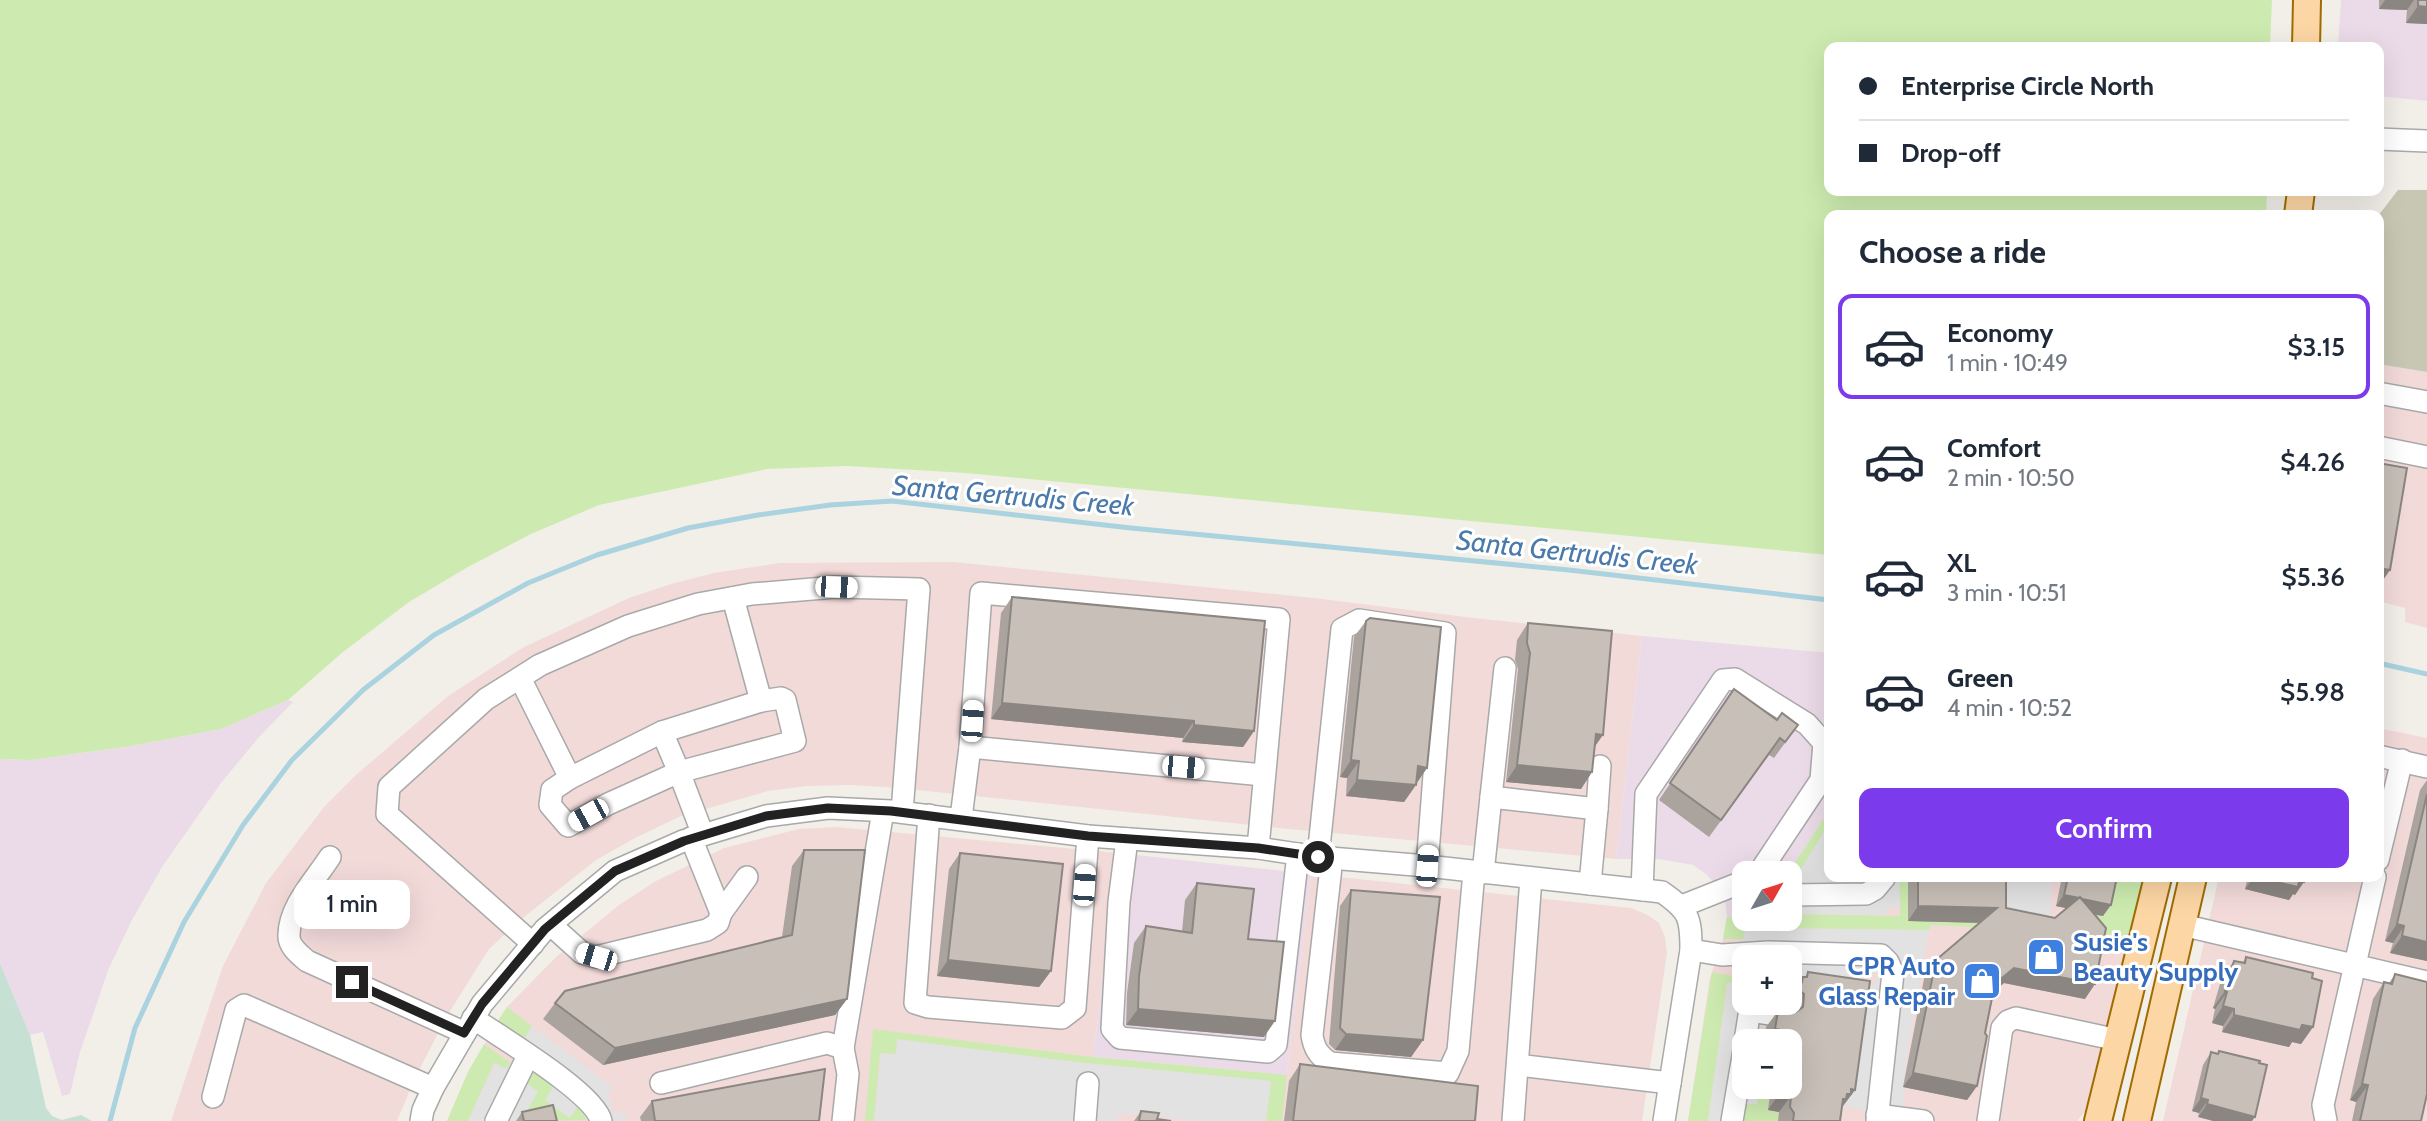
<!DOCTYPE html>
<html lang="en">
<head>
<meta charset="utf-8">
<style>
	:root { --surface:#fff; --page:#f6f6f7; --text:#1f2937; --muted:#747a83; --line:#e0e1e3; --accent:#7c3aed }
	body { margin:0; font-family:Cabin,sans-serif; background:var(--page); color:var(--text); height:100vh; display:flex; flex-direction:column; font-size:26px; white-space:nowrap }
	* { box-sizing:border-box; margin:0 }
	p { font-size:23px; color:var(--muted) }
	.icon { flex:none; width:38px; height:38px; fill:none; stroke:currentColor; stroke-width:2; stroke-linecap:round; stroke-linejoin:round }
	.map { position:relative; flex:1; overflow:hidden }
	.drawer { position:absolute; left:1824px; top:210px; width:560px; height:672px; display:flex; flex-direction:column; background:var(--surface); border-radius:14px; box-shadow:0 7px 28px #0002 }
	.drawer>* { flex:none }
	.guide { position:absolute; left:1824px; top:42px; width:560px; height:154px; border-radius:14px; box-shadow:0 7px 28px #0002; display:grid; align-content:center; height:154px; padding:0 35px; background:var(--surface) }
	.needle { width:46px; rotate:51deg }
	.tools { position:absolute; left:1732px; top:861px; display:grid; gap:14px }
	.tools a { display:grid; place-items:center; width:70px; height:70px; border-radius:14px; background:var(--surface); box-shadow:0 7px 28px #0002; font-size:35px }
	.end { position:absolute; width:32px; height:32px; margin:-16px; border:9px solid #222; background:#fff; box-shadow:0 0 0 4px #fff }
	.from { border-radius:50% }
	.bubble { position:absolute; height:49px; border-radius:14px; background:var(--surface); box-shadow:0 7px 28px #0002; font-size:23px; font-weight:600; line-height:49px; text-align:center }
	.car { position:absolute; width:21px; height:42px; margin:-21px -10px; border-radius:9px; box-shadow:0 0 5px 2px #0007; background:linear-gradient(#fff 24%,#345 0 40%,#fff 0 76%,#345 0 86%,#fff 0) }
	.guide b { display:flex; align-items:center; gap:24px; height:66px; font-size:26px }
	.guide b+b { border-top:2px solid var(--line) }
	.guide i { width:18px; height:18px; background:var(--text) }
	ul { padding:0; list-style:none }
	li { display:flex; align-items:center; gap:21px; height:105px; margin:0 14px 10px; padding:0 21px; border:4px solid transparent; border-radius:14px }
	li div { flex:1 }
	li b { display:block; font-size:26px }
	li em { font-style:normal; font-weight:600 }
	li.active { border-color:var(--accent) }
	li>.icon { width:63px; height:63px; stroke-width:1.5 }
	h2 { padding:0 35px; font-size:32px; line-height:84px }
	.action { display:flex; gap:14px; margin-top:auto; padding:14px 35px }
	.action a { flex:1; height:80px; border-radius:14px; background:var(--accent); color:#fff; font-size:28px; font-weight:600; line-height:80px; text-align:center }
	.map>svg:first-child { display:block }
</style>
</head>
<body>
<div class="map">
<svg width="2427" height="1121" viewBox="0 0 2427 1121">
	<rect width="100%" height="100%" fill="#f2efe9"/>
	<!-- commercial -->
	<g fill="#f2dad9" fill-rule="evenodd">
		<path d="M2378,364L2427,372V628L2405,622V608L2378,601Z"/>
		<path d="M954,562L1314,598L1474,618L1642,636L1616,859L1289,829L898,788L850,785L807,786L768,791L681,816L635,838L596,860L524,917L489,949L447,1016L415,1078L397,1121H171L223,966L266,883L324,807L356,775L448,696L524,647L629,598L671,584L714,573L780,563Z"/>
		<path d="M2378,728L2427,738V1121H2163L2219,877H2378Z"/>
		<path d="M1829,810V877H2144L2091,1104L2077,1121H1688L1710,978L1723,939L1727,917L1790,919V873H1775L1789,872ZM1745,957H1790V1003H1745ZM1745,1041H1790V1087H1745Z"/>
		<path d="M836,827L1118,853L1093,1057L1287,1075L1311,874L1631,908L1648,915L1659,923L1665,937L1667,953L1642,1121H447L468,1072L507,1007L556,957L619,905L656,881L724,848L799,829Z"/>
	</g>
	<!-- industrial -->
	<g fill="#ebdbe8">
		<path d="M2341,0H2427V101L2378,96V47H2338Z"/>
		<path d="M1642,636L1829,653V810L1789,872L1745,873V918L1727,917L1725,900L1718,887L1706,874L1693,865L1659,859H1616Z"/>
		<path d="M288,700L293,702L259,737L221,783L162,867L132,920L109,968L80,1052L70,1094L62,1096L43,1032L30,1035L0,963V759L31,760L131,746L221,729Z"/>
		<path d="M1118,853L1311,874L1287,1075L1093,1057Z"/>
	</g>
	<!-- construction -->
	<path fill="#c7c7b4" d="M2398,190H2427V372L2378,364V216Z"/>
	<!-- grass -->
	<g fill="#cdebb0">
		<path d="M0,0H2272L2270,47H1829V191H2267L2266,215H1829V555L966,473L847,466L767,469L599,505L531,534L468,567L409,602L343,652L288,700L221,729L131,746L31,760L0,759Z"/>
		<path d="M1829,810V824L1793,882H1790V873H1775L1789,872Z"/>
		<path d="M1899,877H1996L2049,931L1931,925L1929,930L1746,928L1744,939H1723L1727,917L1790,919V914L1900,916Z"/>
		<path d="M2111,877H2144L2130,936L2088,933L2089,919Z"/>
		<path d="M1712,972L1738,977L1740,982L1727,983L1708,1121H1688Z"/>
		<path d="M507,1007L532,1026L524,1040L497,1022Z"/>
		<path d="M873,1029L1093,1057L1287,1075L1282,1121H1266L1271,1081L1075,1062L898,1040L896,1054L880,1053L874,1121H865Z"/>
		<path d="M484,1044L511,1063L507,1070L494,1063L468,1121H447L468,1072Z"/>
		<path d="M533,1072L554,1086L545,1101C565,1103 581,1098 586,1120L521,1121L526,1082Z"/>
		<path d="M1759,1087H1771L1768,1110L1779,1112L1778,1121H1743L1746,1104H1757Z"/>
	</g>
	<!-- wetland -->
	<path fill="#c6e0d4" d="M0,963L30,1035L46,1108L52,1116L62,1120L81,1115L92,1121H0Z"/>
	<!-- parking -->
	<g fill="#e2e2e2">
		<path d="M1829,824V877H1899L1900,908L1887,907L1886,915L1790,914V882H1793Z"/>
		<path d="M2004,877H2052L2050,919L2000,925Z"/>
		<path d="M1745,928L1929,930L1907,1055L1903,1121H1865L1866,1110L1843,1106L1860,982L1876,984L1877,977L1871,970L1861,965L1858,966V980L1791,977L1793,965L1790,964V957L1767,943L1740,940L1744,938Z"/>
		<path d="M1745,977V1003H1783L1780,1028L1757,1026L1745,1087H1759L1757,1104H1746L1743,1121H1708L1728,983H1738L1740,979Z"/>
		<path d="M532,1026L613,1087L607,1095L611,1098L612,1113L625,1112L627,1121H586L584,1109L578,1105L570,1118L545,1100L554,1086L533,1072L526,1082L538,1092L521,1121H468L495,1063L507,1069Z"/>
		<path d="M897,1039L1075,1062L1271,1081L1266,1121H1195L1123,1113L1118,1116L1117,1121H874L881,1053L896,1054Z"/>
	</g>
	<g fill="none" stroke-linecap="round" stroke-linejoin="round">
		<!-- stream -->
		<g stroke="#aad3df" stroke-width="5">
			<path d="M2378,663L2427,674"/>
			<path d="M110,1121L135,1028L184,922L243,825L292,760L363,690L434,635L528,583L597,555L688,528L758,515L830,505L892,501L1131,528L1569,570L1829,600"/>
		</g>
		<defs>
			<g id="minor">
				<path d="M2378,139L2427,141"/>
				<path d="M2378,393L2427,402"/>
				<path d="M2378,447L2427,457"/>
				<path d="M520,678L570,778L552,790L550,805L568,826L608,804L679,772L662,732"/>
				<path d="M970,747L1263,775"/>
				<path d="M2378,756L2427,767"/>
				<path d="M570,778L662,732L761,701"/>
				<path d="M1491,797L1505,668"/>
				<path d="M1597,809L1600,766"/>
				<path d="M929,815L915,1003L928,1007L1062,1018L1075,1008L1088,836"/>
				<path d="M961,818L970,747L981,593L1279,619L1258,848"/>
				<path d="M703,835L679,772L795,741L785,700L781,698L761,701L733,598"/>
				<path d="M1127,839L1119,902L1112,1029L1120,1038L1268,1052L1276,1045L1298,854"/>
				<path d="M330,857C315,880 289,907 289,935C288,946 300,955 307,961L465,1033"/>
				<path d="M1318,857L1342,629L1359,620L1445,633L1427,866"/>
				<path d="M1332,858L1312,1035C1314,1048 1318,1055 1330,1063L1448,1073L1458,1051L1474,872"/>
				<path d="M2378,860L2402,760"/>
				<path d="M1483,873L1491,797L1597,809L1590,884"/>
				<path d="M1642,890L1646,794L1723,680L1735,679L1807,724L1824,743L1821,780L1759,873"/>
				<path d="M1790,895L1866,894L1875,889L1885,877"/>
				<path d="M1682,906L1745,881"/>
				<path d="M721,913L747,877"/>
				<path d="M551,925L582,953L596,957L707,930L718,923L721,913L691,838"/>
				<path d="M2182,925L2427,982"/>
				<path d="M533,944L387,814L389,787L486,699L540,665L628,626L698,604L752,594L836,587L919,589L902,812"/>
				<path d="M1691,950L1722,955L1768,952L1881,955L1888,962L1893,973L1877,1121"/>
				<path d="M1750,1011L1781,1016"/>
				<path d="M473,1018C500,1037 595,1093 601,1121"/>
				<path d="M1745,1041L1751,1003"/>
				<path d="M843,1048L883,811"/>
				<path d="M1518,1065L1670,1083"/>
				<path d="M661,1083L827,1043L843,1048L848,1074L843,1121"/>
				<path d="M213,1097L236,1010L244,1005L433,1088"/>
				<path d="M1877,1115L1923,1121"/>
				<path d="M421,1121L423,1110L433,1088L482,1004L545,929L615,871L683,841L766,816L828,808L891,811L1088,836L1258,848L1318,857L1427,866L1662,892C1689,911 1691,917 1691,950L1664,1121"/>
				<path d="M496,1121L528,1056"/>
				<path d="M1085,1121L1088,1083"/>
				<path d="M1513,1121L1531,878"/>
				<path d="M1732,1121L1745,1044"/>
				<path d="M1988,1121L2002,1028L2008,1021L2016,1018L2118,1040"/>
				<path d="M2326,1121L2323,1105L2375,877"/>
			</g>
			<g id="major">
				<path d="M2306,47L2307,0"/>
				<path d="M2298,215L2301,191"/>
				<path d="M2098,1121L2158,877"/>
				<path d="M2137,1121L2193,877"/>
			</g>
		</defs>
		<!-- minor casing -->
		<use href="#minor" stroke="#a9a9a9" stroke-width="24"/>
		<!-- major casing -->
		<use href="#major" stroke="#a06b00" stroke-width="30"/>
		<!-- minor -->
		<use href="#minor" stroke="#fff" stroke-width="21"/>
		<!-- major -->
		<use href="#major" stroke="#fcd6a4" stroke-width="26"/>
	</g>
	<!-- wall -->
	<g fill="#aba49e">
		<path d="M2379,0H2427V24L2406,23L2407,10L2379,9Z"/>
		<path d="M1012,597L1254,731L1243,747L1182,742L1183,738L991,719L1001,613Z"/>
		<path d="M1366,621L1427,768L1404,802L1346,796L1347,778L1340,777L1354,637Z"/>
		<path d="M1528,623L1595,747L1592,772L1581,789L1506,782L1518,669L1515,660L1517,640Z"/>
		<path d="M1734,689L1777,720L1798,725L1774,758L1769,755L1709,837L1659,800Z"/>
		<path d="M2427,780V961L2390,953L2393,943L2385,941L2420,790Z"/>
		<path d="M804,850L847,999L835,1015L603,1065L543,1019L555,1003L782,937L792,866Z"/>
		<path d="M960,853L1051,971L1039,987L937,976L949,869Z"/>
		<path d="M1908,877H2006V908L2055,918L2067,908L2056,906L2062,877H2117L2103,916L2095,915L2085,999L2004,983L1989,995L1977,1086L1967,1100L1903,1087L1925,974L1936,960L1980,923L1908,921Z"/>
		<path d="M2248,877H2305L2295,895L2293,894L2289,900L2245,889Z"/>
		<path d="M1197,883L1248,939L1264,1037L1126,1025L1127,993L1134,943L1146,926L1182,932L1185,900Z"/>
		<path d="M1351,890L1423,1040L1411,1057L1335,1050L1329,1044L1340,906Z"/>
		<path d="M2246,957L2312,978L2313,1027L2301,1044L2292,1042L2289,1047L2222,1032L2223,1026L2212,1023L2215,1009L2213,1008L2222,977L2234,961L2243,962Z"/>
		<path d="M1808,972L1855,1090L1842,1107L1840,1121H1778L1779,1112L1768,1110L1771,1087H1790V1041H1764L1766,1027L1778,1011L1793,1012V1011L1783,1003H1790V989L1796,981L1799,982L1803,977H1805Z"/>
		<path d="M2395,974L2421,1121H2352L2356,1102L2350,1100L2373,999L2384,982L2389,983Z"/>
		<path d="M2211,1052L2259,1063L2198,1117L2199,1113L2192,1111L2203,1065Z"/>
		<path d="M1300,1064L1475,1121H1284L1289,1081Z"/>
		<path d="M652,1101L819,1121H641L640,1117Z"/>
		<path d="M1141,1111L1157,1119L1171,1121H1134Z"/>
		<path d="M522,1112L557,1121H516Z"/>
	</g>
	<!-- shaded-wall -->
	<g fill="#8b8681">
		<path d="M2385,0H2414L2407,10L2379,9Z"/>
		<path d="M2418,6L2427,7V24L2406,23Z"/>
		<path d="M2378,568L2390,570L2379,586H2378Z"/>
		<path d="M1002,703L1194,721L1183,738L991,719Z"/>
		<path d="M1194,725L1254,731L1243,747L1182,742Z"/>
		<path d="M1596,734L1603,735L1591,752Z"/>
		<path d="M1351,760L1359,761L1347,778L1340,777Z"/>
		<path d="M1517,765L1592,772L1581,789L1506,782Z"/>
		<path d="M1418,766L1427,768L1416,784Z"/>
		<path d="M1357,780L1416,785L1404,802L1346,796Z"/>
		<path d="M2254,877L2299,881L2304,882L2295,895L2293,894L2289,900L2245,889Z"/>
		<path d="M2064,895L2111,905L2103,916L2056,906Z"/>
		<path d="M1918,906L1997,908L1987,923L1908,921Z"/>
		<path d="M2397,924L2404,926L2393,943L2385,941Z"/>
		<path d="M2402,936L2427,942V961L2390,953Z"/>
		<path d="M948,960L1051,971L1039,987L937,976Z"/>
		<path d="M2014,968L2095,984L2085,999L2004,983L1976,1006L1986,991Z"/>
		<path d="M2225,991L2227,992L2215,1009L2213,1008Z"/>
		<path d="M847,999L835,1015L603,1065L615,1048Z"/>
		<path d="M2223,1006L2234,1009L2223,1026L2212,1023Z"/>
		<path d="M1138,1009L1275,1021L1264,1037L1126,1025Z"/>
		<path d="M2234,1015L2302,1025L2313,1027L2301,1044L2292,1042L2289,1047L2222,1032Z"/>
		<path d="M1775,1029L1788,1031L1781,1041H1766Z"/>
		<path d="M1346,1034L1423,1040L1411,1057L1335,1050Z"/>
		<path d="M1913,1073L1977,1086L1967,1100L1903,1087Z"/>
		<path d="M2362,1084L2368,1085L2356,1102L2350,1100Z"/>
		<path d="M1851,1089L1855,1090L1840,1110L1843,1099Z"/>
		<path d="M1779,1094L1791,1096L1779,1112L1768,1110Z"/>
		<path d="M2201,1098L2208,1100L2199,1113L2192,1111Z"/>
		<path d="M2207,1104L2255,1117L2252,1121H2213L2198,1117Z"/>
	</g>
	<!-- building -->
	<g fill="#c7bfb8" stroke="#8b8681" stroke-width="2">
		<path d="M2418,0H2427V7L2418,6Z"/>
		<path d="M2378,463L2407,468L2390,570L2378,568Z"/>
		<path d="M1012,597L1265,621L1254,731L1194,725V721L1002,703Z"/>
		<path d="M1370,618L1441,627L1427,768L1418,766L1416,785L1357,780L1359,761L1351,760L1366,621Z"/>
		<path d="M1528,623L1612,631L1603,735L1596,734L1592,772L1517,765L1530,653L1527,643Z"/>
		<path d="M1734,689L1777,720L1782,713L1798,725L1785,742L1780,738L1721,820L1670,783Z"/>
		<path d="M2427,794V942L2402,936L2404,926L2397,924Z"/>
		<path d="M804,850H865L847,999L615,1048L555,1003L565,991L792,935Z"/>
		<path d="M960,853L1063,864L1051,971L948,960Z"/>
		<path d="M1918,877H2006V908L2055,918L2080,897L2106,928L2095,984L2014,968L1986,991L1992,998L1985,1033L1987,1036L1977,1086L1913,1073L1936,960L1997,908L1918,906Z"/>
		<path d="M2068,877H2117L2111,905L2082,899L2080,897L2079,898L2064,895Z"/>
		<path d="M2254,877H2305L2304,882L2299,881L2298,887Z"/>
		<path d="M1197,883L1254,889L1248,939L1284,942L1275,1021L1138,1009L1139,976L1146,926L1192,933Z"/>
		<path d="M1351,890L1440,897L1423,1040L1346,1034L1340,1028Z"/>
		<path d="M2246,957L2313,973L2312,978L2322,981L2313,1027L2302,1025L2300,1030L2234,1015V1009L2223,1006L2227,992L2225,991L2234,961L2245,963Z"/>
		<path d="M1808,972L1870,981L1855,1090L1851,1089V1094H1847L1846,1099H1843L1840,1121H1793L1794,1113L1790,1107L1791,1096L1779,1094L1780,1087H1790V1041H1787L1788,1031L1775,1029L1778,1011L1796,1012L1803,1007L1804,994L1795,987L1796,981L1802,982L1803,977H1807Z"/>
		<path d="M2395,974L2427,982V1094L2421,1121H2360L2368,1085L2362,1084L2384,982L2392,984Z"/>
		<path d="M2219,1051L2260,1061L2259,1063L2267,1065L2255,1117L2207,1104L2208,1100L2201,1098L2211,1052L2218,1054Z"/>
		<path d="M1300,1064L1478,1086L1475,1121H1293Z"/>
		<path d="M825,1069L819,1121H655L652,1101Z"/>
		<path d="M553,1105L557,1121H524L522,1112Z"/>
		<path d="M1141,1111L1159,1113L1157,1119L1171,1121H1139Z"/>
	</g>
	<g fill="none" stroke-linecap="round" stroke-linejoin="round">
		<!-- route -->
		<path stroke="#222" stroke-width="9" d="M352,982L464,1033L482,1004L545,929L615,871L684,841L766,816L828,808L891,811L1088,836L1258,848L1318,857"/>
	</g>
	<!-- icons -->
	<defs>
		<symbol id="shop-square" viewBox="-11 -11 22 22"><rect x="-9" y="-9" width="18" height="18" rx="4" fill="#3f7fe0" stroke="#fff"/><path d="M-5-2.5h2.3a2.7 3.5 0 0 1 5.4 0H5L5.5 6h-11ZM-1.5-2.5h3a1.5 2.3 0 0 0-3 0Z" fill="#fff"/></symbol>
	</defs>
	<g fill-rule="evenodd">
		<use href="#shop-square" x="2024" y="935" width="44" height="44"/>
		<use href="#shop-square" x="1960" y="959" width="44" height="44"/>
	</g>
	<g text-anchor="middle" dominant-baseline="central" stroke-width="6" stroke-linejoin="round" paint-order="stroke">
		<!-- shop labels -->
		<g font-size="26" font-weight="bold" fill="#366cbe" stroke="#fff" text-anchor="start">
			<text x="2073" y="942">Susie's<tspan x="2073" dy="30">Beauty Supply</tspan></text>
			<text x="1955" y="966" text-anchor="end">CPR Auto<tspan x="1955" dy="30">Glass Repair</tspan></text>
		</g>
		<!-- water labels -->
		<g font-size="28" font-style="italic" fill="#4a7aab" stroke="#fff">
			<text transform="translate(1013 495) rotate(5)">Santa Gertrudis Creek</text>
			<text transform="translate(1577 552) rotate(6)">Santa Gertrudis Creek</text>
		</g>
	</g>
</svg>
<div class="tools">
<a><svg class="needle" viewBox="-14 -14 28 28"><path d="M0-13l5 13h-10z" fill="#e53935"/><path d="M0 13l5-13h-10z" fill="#747a83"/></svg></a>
<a>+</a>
<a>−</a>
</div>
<i class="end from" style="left:1318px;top:857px"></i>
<i class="end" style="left:352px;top:982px"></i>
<div class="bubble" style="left:294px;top:880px;width:116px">1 min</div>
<i class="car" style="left:836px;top:587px;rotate:92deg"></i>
<i class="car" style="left:972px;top:721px;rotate:4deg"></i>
<i class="car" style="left:1183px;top:767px;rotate:95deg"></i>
<i class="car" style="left:588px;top:815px;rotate:241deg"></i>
<i class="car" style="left:1427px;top:866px;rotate:4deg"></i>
<i class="car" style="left:1084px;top:885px;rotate:4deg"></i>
<i class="car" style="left:596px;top:957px;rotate:287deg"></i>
<div class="guide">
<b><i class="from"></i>Enterprise Circle North</b>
<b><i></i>Drop-off</b>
</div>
<section class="drawer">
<h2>Choose a ride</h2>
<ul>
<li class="active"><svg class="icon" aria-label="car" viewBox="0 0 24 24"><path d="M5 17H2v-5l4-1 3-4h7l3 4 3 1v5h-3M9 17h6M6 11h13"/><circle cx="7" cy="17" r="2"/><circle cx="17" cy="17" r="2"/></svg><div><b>Economy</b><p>1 min · 10:49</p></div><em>$3.15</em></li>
<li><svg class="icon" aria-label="car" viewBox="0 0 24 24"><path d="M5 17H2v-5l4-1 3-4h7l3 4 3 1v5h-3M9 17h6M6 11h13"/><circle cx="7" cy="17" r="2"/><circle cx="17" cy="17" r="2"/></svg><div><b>Comfort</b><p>2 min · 10:50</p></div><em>$4.26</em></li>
<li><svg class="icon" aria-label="car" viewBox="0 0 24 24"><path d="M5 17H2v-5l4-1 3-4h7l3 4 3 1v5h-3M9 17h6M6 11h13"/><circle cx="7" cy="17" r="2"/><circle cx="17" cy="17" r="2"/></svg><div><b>XL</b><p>3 min · 10:51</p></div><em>$5.36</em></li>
<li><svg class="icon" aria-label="car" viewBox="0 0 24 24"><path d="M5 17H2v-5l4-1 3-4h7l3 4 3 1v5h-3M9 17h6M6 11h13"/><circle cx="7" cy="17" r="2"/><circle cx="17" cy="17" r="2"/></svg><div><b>Green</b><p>4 min · 10:52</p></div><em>$5.98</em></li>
</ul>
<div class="action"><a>Confirm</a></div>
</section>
</div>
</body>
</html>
